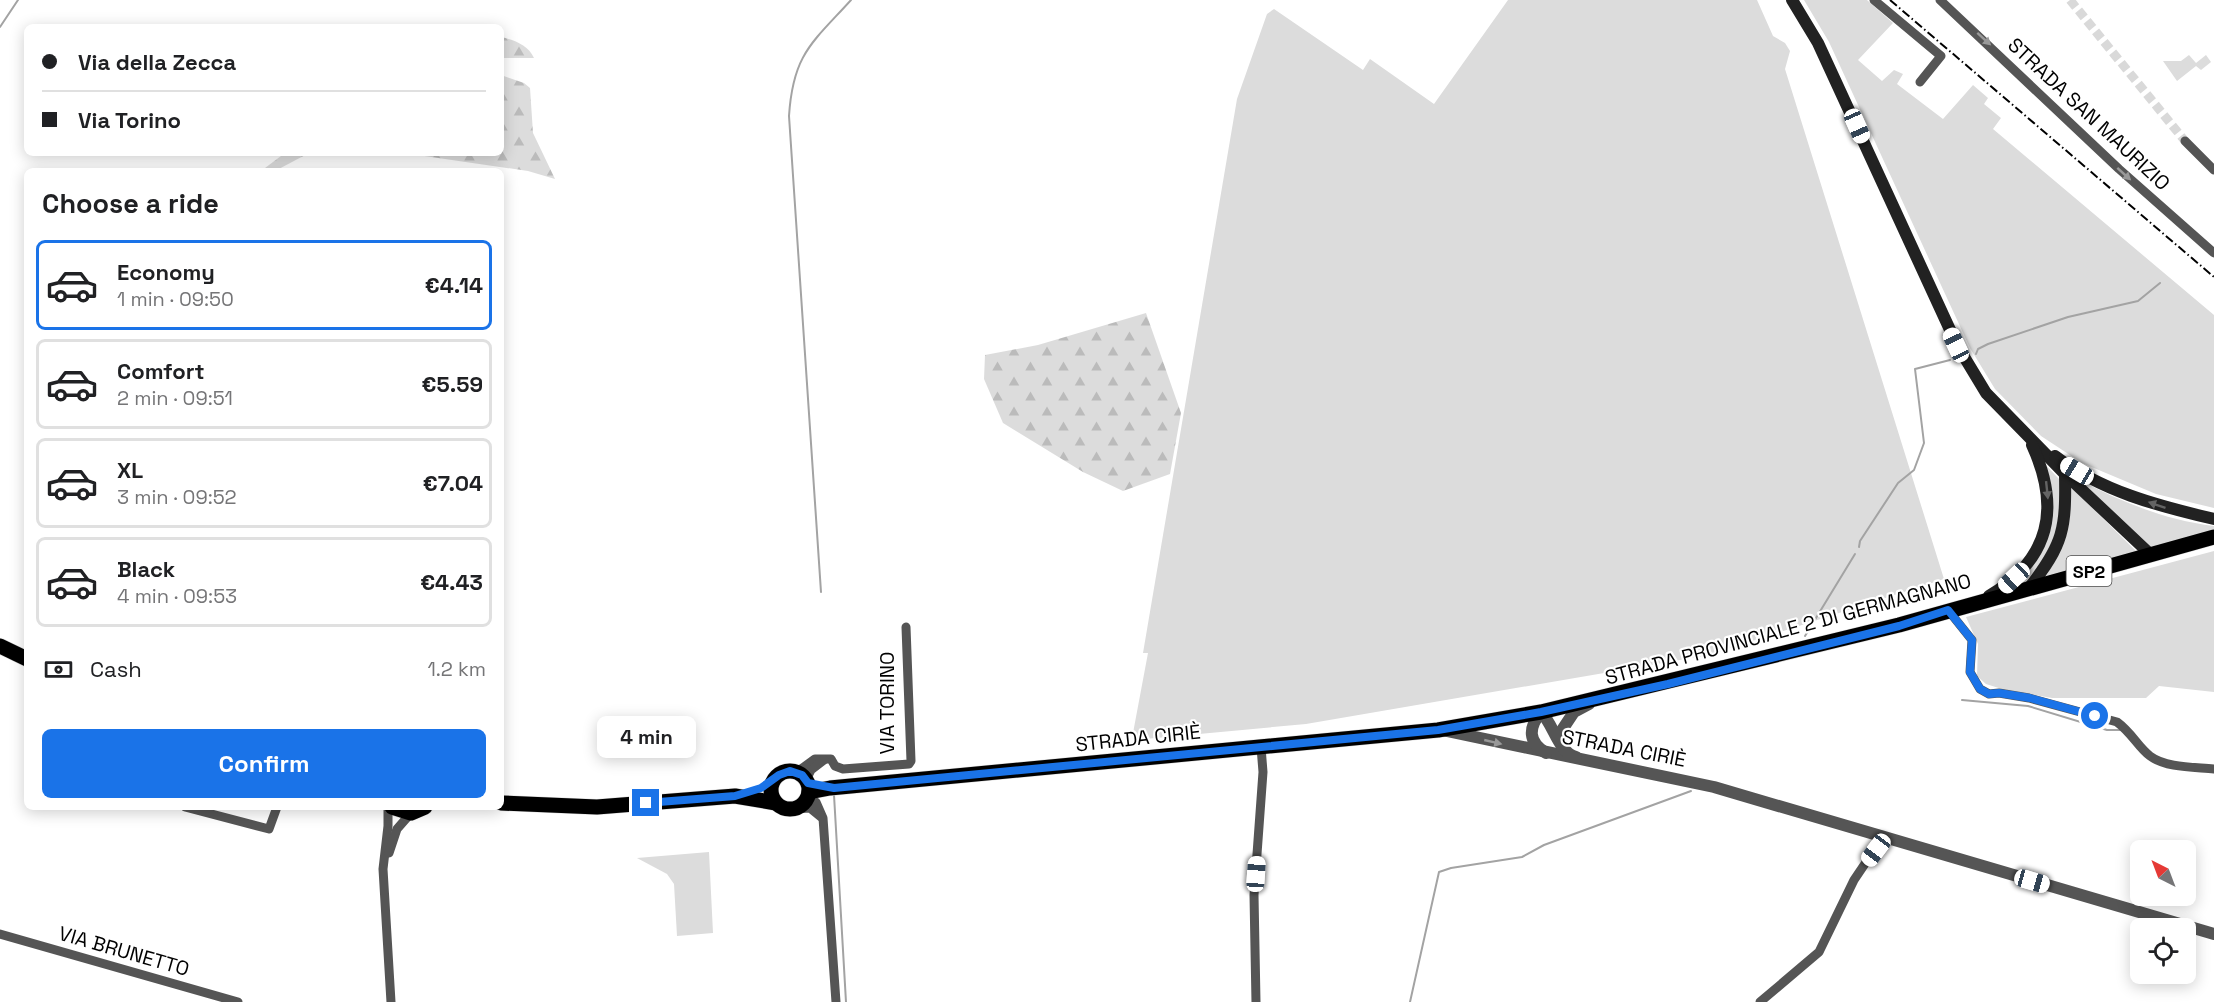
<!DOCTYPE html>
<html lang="en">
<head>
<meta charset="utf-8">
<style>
	:root { --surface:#fff; --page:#f2f2f2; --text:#202124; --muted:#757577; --line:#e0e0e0; --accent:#1a73e8 }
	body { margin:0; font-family:"Space Grotesk",sans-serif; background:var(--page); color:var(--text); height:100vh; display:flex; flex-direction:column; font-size:22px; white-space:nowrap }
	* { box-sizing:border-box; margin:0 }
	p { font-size:20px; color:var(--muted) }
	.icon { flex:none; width:33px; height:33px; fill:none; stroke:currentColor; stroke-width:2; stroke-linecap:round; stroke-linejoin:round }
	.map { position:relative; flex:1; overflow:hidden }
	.sheet { position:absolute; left:24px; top:168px; width:480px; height:642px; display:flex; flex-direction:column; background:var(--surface); border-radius:9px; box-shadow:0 3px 15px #0003 }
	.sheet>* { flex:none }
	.guide { position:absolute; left:24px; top:24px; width:480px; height:132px; border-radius:9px; box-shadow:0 3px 15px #0003; display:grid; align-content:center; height:132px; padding:0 18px; background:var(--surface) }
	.needle { width:39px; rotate:318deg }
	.fabs { position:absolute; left:2130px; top:840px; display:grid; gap:12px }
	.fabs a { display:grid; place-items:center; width:66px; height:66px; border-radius:9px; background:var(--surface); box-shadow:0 3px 15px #0003; font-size:30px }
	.end { position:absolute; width:27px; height:27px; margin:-14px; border:8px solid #1a73e8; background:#fff; box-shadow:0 0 0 3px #fff }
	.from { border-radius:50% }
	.bubble { position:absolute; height:42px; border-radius:9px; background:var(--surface); box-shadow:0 3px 15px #0003; font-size:20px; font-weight:700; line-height:42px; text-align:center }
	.car { position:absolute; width:18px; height:36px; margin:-18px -9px; border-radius:8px; box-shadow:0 0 4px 2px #0007; background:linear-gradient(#fff 24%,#345 0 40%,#fff 0 76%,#345 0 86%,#fff 0) }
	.guide b { display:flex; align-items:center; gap:21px; height:57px; font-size:22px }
	.guide b+b { border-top:2px solid var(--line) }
	.guide i { width:15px; height:15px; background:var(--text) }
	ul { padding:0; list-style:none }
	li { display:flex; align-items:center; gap:18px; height:90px; margin:0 12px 9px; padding:0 6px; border:3px solid var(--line); border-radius:9px }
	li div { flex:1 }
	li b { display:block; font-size:22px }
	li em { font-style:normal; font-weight:700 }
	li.selected { border-color:var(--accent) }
	li>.icon { width:54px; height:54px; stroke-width:1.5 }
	h2 { padding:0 18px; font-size:27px; line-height:72px }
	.pay { display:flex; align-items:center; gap:15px; height:66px; padding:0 18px; font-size:22px }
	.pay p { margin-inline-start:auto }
	.button { display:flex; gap:12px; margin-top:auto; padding:12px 18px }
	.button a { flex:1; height:69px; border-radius:9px; background:var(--accent); color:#fff; font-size:24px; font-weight:700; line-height:69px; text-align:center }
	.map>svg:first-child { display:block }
</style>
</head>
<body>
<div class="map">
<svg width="2214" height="1002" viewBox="0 0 2214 1002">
	<defs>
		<pattern id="forest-firs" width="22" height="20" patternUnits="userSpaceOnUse" patternTransform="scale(1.5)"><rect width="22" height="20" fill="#dcdcdc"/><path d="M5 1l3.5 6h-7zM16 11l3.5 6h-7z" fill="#bbb"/></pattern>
	</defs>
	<rect width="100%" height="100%" fill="#fff"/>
	<!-- grass -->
	<g fill="#dcdcdc">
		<path d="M1508,0H1757L1773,36L1785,43L1790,51L1785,69L1944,579L1709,655L1306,724L1145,739L1133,733L1148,653H1143L1237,99L1267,14L1274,9L1363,70L1370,59L1434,104Z"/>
		<path d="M1804,0H1867L1893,23L1858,60L1882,81L1894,70L1903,74L1897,84L1943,119L1973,85L1988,98L1984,104L2001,118L1993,129L2214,315V508L2156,494L2082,463L2041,436L1995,389L1970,348L1829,42Z"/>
		<path d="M2189,55L2196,63L2206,55L2211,62L2201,70L2196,66L2177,81L2163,61H2181Z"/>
		<path d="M2044,463L2059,479C2061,514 2060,534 2040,564C2032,575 2028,581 2015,584C2050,537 2061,522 2044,463Z"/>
		<path d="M2078,479C2121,502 2165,520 2214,526V532L2151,548Z"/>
		<path d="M2071,487L2136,551L2046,576C2066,543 2070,525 2071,487Z"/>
		<path d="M2214,551V692L2159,686L2146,698H2052L2002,689L1986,684L1977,676L1978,644L1966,617Z"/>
		<path d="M709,852L713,933L677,936L674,884L667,874L637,858Z"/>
	</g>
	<!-- forest -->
	<g fill="url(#forest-firs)">
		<path d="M501,37C514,40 528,45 534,58H501Z"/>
		<path d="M501,75L524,83L530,88L533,133L555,179L528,171L404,153H501Z"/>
		<path d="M285,153H309L275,171H261Z"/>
		<path d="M1146,313L1181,413L1170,474L1123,491L1083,472L1003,423L984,379L985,355L1038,345Z"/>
	</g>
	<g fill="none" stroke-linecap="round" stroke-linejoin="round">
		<!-- stream -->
		<g stroke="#a3a3a3" stroke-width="2">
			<path d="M0,27L18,0"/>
			<path d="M1976,354L1978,349L1988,344L2068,317L2138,301L2160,283"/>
			<path d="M1859,547L1860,541L1898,483L1914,470L1924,443L1915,369L1950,360"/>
			<path d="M821,592L789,116C793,54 812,43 851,0"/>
			<path d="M1805,636L1855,554"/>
			<path d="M1962,700L2028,706L2107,730H2120"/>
			<path d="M834,795L846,1002"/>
			<path d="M1410,1002L1439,872L1451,868L1522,857L1544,845L1691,791"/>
		</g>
		<!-- minor-tunnel -->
		<path stroke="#d9d9d9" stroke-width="9" stroke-dasharray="9 4.5" stroke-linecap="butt" d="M2070,0L2185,141"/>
		<defs>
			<g id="primary">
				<path d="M0,646L27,659"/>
				<circle cx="790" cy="790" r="19"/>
				<path d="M809,792L830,788L1438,730L1541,712L1899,625L2214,537"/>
				<path d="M501,803L597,807L735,796L776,803"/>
				<path d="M392,807L411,813L425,807"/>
			</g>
		</defs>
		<!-- primary casing -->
		<use href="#primary" stroke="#dbdbdb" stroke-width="16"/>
		<!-- minor -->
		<g stroke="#555" stroke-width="9">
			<path d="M1874,0L1941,56L1920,82"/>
			<path d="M1940,0L2119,169L2214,253"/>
			<path d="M2185,141L2214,170"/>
			<path d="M1948,610L1972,640L1970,672L1980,689L1989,694L1999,693L2029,698L2117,722C2132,733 2138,747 2150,756C2166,768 2195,767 2214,769"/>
			<path d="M797,772L815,759H831L835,766L843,769L909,764L911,761L906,627"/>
			<path d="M806,780L811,770L824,760"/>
			<path d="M807,798L816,802L823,818L836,1002"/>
			<path d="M185,807L269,829L277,807"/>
			<path d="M388,807V826L383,869L391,1002"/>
			<path d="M793,809L810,808L821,817"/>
			<path d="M389,853L397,829L411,813"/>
			<path d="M0,934L238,1002"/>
			<path d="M1256,1002L1254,895L1263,772L1261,747"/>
			<path d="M1760,1002L1819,952L1854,880L1883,837"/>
		</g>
		<!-- tertiary -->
		<g stroke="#555" stroke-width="12">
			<path d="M1442,730L1714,787L2214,934"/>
			<path d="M1558,736L1574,712L1589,704"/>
			<path d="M1546,753C1528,742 1528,728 1541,712C1554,725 1558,752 1576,757"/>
		</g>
		<!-- secondary -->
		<g stroke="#222" stroke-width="12">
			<path d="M1792,0L1818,43L1957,345L1986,393L2065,474L2150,554"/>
			<path d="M2055,456C2101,491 2158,506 2214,519"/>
			<path d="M2029,588C2064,544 2066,528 2065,474"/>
			<path d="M1989,596C2050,559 2061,508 2032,445"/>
		</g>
		<!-- primary -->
		<use href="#primary" stroke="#000" stroke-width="15"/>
		<!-- rail -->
		<path stroke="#000" stroke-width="2" stroke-dasharray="9 3 1.5 3" stroke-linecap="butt" d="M1890,0L2214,277"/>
	</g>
	<!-- one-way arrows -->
	<defs><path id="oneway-solid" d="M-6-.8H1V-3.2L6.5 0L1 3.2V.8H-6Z" transform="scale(1.5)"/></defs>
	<g fill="#999">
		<use href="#oneway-solid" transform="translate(1984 39) rotate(42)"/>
		<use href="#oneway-solid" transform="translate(2124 174) rotate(42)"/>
		<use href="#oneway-solid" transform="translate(1493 742) rotate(13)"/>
	</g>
	<g fill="#646464">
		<use href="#oneway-solid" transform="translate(2047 490) rotate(84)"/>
		<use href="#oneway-solid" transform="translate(2157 505) rotate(-161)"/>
	</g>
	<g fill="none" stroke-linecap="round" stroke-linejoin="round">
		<!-- route -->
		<path stroke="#1a73e8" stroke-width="8" d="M646,803L735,796L761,788L779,775L790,771L802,775L808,783L834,788L1438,730L1541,712L1668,684L1899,626L1948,610L1972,640L1970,672L1980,689L1989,694L1999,693L2030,698L2095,716"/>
	</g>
	<g text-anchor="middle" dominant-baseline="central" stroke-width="4.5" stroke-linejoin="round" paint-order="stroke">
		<!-- shield labels -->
		<rect fill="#fff" stroke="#4c4c4c" stroke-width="1.5" x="2066.5" y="556" width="45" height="30" rx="4.5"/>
		<g font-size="18" font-weight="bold" fill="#000">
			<text x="2089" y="571">SP2</text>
		</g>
		<!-- street labels -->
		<g font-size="20" fill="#000" stroke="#fff">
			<text transform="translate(2089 114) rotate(43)">STRADA SAN MAURIZIO</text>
			<text transform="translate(1788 629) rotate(-15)">STRADA PROVINCIALE 2 DI GERMAGNANO</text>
			<text transform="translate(887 703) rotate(-90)">VIA TORINO</text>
			<text transform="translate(1138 738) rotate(-6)">STRADA CIRIÈ</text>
			<text transform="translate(1624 748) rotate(11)">STRADA CIRIÈ</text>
			<text transform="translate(124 951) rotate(16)">VIA BRUNETTO</text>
		</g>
	</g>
</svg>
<div class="fabs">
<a><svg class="needle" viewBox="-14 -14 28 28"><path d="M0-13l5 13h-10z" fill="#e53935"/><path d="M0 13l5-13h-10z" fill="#757577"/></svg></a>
<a><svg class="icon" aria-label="locate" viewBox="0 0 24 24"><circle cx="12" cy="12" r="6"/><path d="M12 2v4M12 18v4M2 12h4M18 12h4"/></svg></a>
</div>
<i class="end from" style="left:2095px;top:716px"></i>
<i class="end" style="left:646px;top:803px"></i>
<div class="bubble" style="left:597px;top:716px;width:99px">4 min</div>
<i class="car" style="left:1857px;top:126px;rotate:156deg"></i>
<i class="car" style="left:1956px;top:345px;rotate:335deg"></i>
<i class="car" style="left:2077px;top:471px;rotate:301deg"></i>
<i class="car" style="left:2014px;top:578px;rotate:227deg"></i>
<i class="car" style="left:1876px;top:850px;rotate:217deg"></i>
<i class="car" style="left:1256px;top:874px;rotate:4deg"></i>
<i class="car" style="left:2032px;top:881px;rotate:106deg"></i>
<div class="guide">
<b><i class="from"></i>Via della Zecca</b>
<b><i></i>Via Torino</b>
</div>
<section class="sheet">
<h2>Choose a ride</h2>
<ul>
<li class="selected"><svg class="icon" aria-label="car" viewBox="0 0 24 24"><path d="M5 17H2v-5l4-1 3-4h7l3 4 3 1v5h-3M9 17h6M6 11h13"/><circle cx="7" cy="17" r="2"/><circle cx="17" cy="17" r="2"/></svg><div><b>Economy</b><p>1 min · 09:50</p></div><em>€4.14</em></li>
<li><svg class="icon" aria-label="car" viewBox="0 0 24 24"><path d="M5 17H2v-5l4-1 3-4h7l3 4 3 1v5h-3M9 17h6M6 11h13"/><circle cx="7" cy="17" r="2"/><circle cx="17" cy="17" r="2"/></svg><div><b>Comfort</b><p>2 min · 09:51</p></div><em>€5.59</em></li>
<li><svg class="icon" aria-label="car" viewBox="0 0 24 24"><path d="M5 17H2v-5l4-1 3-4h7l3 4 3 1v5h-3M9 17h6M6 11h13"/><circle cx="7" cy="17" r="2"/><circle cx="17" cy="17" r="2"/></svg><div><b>XL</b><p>3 min · 09:52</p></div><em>€7.04</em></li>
<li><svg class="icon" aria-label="car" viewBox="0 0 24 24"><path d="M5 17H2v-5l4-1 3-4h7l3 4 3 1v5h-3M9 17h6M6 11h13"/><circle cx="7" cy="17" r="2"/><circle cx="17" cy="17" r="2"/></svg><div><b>Black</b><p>4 min · 09:53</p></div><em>€4.43</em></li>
</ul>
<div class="pay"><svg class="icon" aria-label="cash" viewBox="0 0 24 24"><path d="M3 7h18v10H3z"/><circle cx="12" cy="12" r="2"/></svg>Cash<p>1.2 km</p></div>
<div class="button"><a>Confirm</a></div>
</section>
</div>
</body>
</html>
